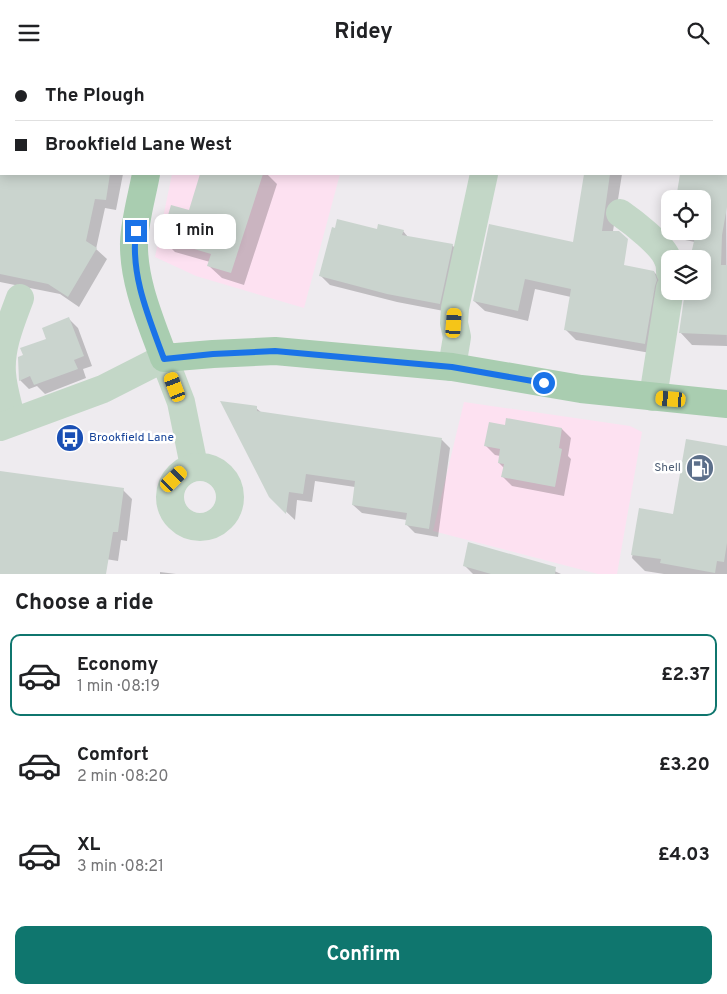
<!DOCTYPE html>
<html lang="en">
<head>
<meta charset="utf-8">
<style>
	:root { --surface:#fff; --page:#f6f6f6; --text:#202124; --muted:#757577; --line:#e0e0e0; --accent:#0f766e }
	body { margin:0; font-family:Overpass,sans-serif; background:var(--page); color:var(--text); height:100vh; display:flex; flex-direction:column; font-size:19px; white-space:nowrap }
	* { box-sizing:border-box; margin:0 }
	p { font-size:16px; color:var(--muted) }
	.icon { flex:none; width:28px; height:28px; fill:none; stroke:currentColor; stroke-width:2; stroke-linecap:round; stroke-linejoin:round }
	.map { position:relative; height:509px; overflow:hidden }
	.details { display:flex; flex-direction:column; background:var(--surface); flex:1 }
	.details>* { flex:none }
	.banner { position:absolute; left:0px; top:0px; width:728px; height:110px; box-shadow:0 2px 12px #0003; display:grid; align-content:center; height:110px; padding:0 15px; background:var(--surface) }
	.buttons { position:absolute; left:661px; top:125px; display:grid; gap:10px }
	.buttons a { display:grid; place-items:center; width:50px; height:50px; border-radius:10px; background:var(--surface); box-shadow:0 2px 12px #0003; font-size:25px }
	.end { position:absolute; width:22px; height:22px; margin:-11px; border:6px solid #1a73e8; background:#fff; box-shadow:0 0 0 2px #fff }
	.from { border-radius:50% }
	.bubble { position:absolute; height:35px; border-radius:10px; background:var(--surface); box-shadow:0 2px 12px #0003; font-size:16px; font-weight:700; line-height:35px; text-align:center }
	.car { position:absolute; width:15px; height:30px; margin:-15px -8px; border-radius:6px; box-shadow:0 0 4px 1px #0007; background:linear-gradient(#f5c518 24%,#345 0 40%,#f5c518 0 76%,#345 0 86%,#f5c518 0) }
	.banner b { display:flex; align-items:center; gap:18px; height:48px; font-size:19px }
	.banner b+b { border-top:1px solid var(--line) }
	.banner i { width:12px; height:12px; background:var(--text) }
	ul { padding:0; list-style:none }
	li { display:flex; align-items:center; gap:15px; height:82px; margin:0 10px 8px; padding:0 5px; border:2px solid transparent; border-radius:10px }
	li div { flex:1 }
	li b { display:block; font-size:19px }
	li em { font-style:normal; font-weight:700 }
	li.on { border-color:var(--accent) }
	li>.icon { width:45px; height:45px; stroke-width:1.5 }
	h2 { padding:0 15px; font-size:22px; line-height:60px }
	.button { display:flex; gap:10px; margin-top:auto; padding:10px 15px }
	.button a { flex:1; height:58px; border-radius:10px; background:var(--accent); color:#fff; font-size:20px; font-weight:700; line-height:58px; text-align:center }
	header { display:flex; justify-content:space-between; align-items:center; height:65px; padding:0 15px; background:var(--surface); font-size:22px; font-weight:700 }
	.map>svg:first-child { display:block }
</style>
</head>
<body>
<header><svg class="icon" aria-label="menu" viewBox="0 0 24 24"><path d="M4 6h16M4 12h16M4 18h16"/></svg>Ridey<svg class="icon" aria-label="search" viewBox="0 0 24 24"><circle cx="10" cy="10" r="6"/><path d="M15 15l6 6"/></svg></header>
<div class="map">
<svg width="727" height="509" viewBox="0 0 727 509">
	<rect width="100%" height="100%" fill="#eeebef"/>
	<!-- commercial -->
	<g fill="#fde1f1">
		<path d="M193,0H333L343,1H193Z"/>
		<path d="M172,109H340L304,243L196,211L155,192Z"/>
		<path d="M464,337L630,361L642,367L617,509H598L433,466Z"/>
	</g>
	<!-- green -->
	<path fill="#ebf1b5" d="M368,0H725L368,1Z"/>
	<!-- shadow -->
	<g fill="#0003">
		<path d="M77,0H137L138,1H77Z"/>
		<path d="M726,101L727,281L692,280L680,267L702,226V194L695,177L685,175L676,166H702V134H677L681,109H726Z"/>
		<path d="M57,109H123L116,145L105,143L96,184L107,194L79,242L60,229L0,217V111L50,139Z"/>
		<path d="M210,109H267L277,119L244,220L222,213L209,201L210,197L175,187L162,174L190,146L208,116Z"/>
		<path d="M586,109H622L608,198L654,207L665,218L656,289L576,275L565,264L571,232L535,224L528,256L485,246L474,236L574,179Z"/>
		<path d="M378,166H403L408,172L452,180L462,190L449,247L397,237L330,220L321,211Z"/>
		<path d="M69,254L78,263L92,301L83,304L86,313L45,329L37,321L29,324L20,315L47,274Z"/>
		<path d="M256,343L262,348L442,375L450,383L438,472L415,468L406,459L407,455L362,448L353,440L355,422L315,416L312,437L297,435L295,455L270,431Z"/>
		<path d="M506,362L562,364L571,373L568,391L571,394L564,431L512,421L503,412L504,403L499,398L500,391L495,390L486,381Z"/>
		<path d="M727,383V509H664L645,506L632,493L640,444L674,450Z"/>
		<path d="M0,408L123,425L132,434L127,476L121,475L118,496L93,492L91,509H31L35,483L0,479Z"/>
		<path d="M539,499L561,509H473L465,501Z"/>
		<path d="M160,507L176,509H160Z"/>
	</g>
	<!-- building -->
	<g fill="#cad4ce">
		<path d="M0,109H110L106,135L95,134L86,176L97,183L68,232L48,219L0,209Z"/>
		<path d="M200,109H263L231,208L207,201L211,189L161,174L171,140L189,145Z"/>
		<path d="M584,109H610L602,166H619L628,174L624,200L654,206L657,215L655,221L645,279L564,265L571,224L525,214L518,246L473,236L489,159L573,177Z"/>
		<path d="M680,109H727V142L722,170L721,200H727V270L679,268L685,226H702V194H690L696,167L688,166H702V134H676Z"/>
		<path d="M337,154L377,164L378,159L404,165L402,170L453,179L440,239L387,229L319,211L332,162L335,163Z"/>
		<path d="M69,252L84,291L74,295L78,304L34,320L30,311L19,316L18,292L23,290L20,283L46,274L42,263Z"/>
		<path d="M220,336L257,341V346L442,373L429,464L405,460L407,448L352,440L355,416L306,409L303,429L289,427L286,449L269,432Z"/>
		<path d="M506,353L562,363L559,383L562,384L555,422L501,412L504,399L498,398L500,384L484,381L489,357L505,360Z"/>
		<path d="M686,374L727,381V478L724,497L717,496L715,508L660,498L661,494L631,490L639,443L673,449Z"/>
		<path d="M0,406L124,423L118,467H113L106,509H0Z"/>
		<path d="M468,477L556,502L555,509H491L463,501Z"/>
	</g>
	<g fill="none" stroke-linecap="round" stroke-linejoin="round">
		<!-- minor -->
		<g stroke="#c3d7c7" stroke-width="28">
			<path d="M620,148C633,157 663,180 668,195C670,199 670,204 670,207"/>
			<path d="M452,302L457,272L454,258L455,243L484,109"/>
			<path d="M653,332L670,223"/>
			<path d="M12,357C9,342 3,324 2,308C0,283 11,257 20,233"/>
			<path d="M0,362L103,324L164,293L181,337L194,401"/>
			<circle cx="200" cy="432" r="30"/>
		</g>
		<!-- major -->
		<g stroke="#a9cdb0" stroke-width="28">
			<path d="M166,1V0"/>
			<path d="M146,109C142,131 135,154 134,177C133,217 151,257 164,293L213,289L275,286L452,302L581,324L727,339"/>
		</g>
	</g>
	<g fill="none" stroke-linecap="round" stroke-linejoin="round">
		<!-- route -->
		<path stroke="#1a73e8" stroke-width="6" d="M136,166C130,210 149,253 164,294L213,289L275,286L452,302L544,318"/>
	</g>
	<!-- icons -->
	<defs>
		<symbol id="bus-disc" viewBox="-11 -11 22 22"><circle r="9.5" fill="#1a4fb4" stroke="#fff"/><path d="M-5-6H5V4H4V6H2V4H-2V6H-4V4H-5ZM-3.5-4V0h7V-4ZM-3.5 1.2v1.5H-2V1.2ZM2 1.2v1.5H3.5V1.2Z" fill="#fff"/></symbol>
		<symbol id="fuel-disc" viewBox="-11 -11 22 22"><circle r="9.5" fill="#5c6f8a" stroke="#fff"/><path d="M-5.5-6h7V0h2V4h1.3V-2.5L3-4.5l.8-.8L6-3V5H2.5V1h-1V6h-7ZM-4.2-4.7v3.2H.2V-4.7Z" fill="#fff"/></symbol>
	</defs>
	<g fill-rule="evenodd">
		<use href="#bus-disc" x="54" y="357" width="32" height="32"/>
		<use href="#fuel-disc" x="684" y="387" width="32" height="32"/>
	</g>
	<g text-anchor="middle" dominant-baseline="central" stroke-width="5" stroke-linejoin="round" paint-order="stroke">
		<!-- transit labels -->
		<g font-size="12" fill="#164399" stroke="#fff" text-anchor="start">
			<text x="89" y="373">Brookfield Lane</text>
		</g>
		<!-- service labels -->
		<g font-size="12" fill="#4e5e75" stroke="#fff" text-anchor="end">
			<text x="681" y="403">Shell</text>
		</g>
	</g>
</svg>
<div class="buttons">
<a><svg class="icon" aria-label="locate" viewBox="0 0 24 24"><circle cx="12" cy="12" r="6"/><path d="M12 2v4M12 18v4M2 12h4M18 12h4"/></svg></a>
<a><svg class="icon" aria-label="layers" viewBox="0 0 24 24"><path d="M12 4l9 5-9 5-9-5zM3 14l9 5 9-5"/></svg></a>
</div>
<i class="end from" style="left:544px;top:318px"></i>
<i class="end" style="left:136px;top:166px"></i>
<div class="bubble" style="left:154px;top:149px;width:82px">1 min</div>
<i class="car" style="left:454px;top:258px;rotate:4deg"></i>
<i class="car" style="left:175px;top:322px;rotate:339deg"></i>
<i class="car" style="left:671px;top:334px;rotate:275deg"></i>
<i class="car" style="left:174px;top:414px;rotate:46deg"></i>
<div class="banner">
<b><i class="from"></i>The Plough</b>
<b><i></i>Brookfield Lane West</b>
</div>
</div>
<section class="details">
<h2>Choose a ride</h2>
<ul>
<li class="on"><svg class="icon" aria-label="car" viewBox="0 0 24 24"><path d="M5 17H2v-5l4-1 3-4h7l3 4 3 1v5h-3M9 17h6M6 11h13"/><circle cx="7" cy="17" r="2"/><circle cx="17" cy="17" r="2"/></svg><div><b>Economy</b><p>1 min · 08:19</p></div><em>£2.37</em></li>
<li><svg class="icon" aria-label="car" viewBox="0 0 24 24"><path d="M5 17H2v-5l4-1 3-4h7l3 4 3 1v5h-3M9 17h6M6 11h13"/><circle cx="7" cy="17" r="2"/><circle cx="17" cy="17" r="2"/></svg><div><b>Comfort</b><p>2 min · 08:20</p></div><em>£3.20</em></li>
<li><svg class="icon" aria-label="car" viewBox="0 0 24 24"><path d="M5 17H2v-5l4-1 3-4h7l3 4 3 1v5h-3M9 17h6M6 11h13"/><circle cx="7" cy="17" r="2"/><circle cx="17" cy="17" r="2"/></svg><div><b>XL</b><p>3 min · 08:21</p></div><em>£4.03</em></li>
</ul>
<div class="button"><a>Confirm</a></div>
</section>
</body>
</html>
